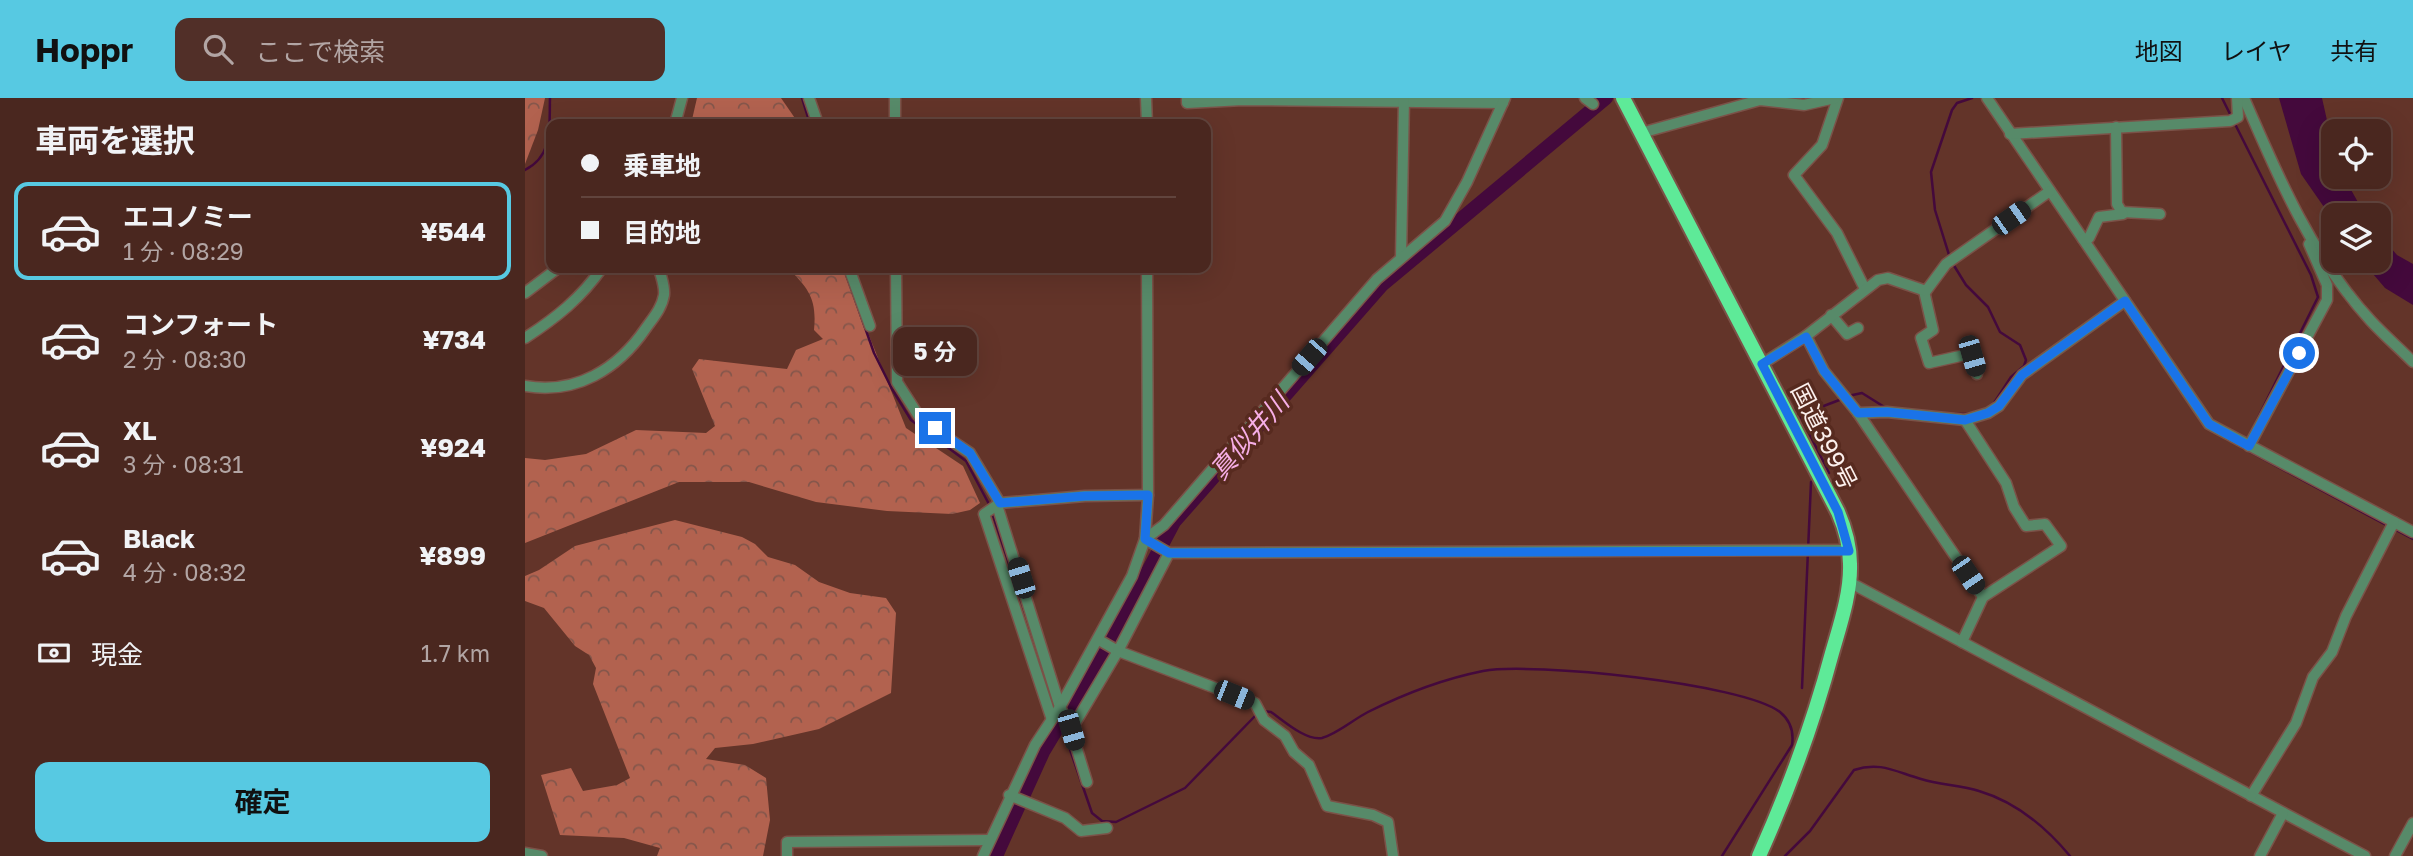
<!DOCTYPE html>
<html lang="ja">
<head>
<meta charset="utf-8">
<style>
	:root { --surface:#4a271f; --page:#512f28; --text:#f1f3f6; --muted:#b2a5a4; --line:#61443d; --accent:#57c9e2 }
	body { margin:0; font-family:"Golos Text","Noto Sans JP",sans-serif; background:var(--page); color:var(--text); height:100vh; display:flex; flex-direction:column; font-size:26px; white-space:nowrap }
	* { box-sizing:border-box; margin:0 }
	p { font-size:23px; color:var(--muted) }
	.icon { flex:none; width:38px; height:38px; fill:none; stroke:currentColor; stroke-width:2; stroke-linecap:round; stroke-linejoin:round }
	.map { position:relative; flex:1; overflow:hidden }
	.details { display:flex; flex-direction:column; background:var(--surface); width:525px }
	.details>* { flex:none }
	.top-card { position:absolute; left:21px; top:21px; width:665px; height:154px; border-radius:14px; box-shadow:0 7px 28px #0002,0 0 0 2px var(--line); display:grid; align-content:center; height:154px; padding:0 35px; background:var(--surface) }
	.controls { position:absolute; left:1796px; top:21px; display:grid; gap:14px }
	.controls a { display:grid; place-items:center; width:70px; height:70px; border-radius:14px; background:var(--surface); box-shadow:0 7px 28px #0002,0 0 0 2px var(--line); font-size:35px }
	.end { position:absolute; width:32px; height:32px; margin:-16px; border:9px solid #1a73e8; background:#fff; box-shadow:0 0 0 4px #fff }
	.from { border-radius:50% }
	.bubble { position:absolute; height:49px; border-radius:14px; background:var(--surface); box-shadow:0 7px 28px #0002,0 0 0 2px var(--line); font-size:23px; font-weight:700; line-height:49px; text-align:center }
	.car { position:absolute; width:21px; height:42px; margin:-21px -10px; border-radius:9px; box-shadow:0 0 5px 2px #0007; background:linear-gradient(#222 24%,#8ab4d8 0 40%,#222 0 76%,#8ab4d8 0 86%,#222 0) }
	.top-card b { display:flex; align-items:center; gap:24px; height:66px; font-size:26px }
	.top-card b+b { border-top:2px solid var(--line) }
	.top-card i { width:18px; height:18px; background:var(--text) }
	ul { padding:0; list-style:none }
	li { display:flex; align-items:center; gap:21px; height:98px; margin:0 14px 10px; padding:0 21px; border:4px solid transparent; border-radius:14px }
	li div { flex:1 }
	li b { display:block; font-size:26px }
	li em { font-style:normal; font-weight:700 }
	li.current { border-color:var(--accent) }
	li>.icon { width:63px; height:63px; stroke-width:1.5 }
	h2 { padding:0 35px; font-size:32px; line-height:84px }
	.pay { display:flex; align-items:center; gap:18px; height:77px; padding:0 35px; font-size:26px }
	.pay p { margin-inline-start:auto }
	.button { display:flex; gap:14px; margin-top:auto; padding:14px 35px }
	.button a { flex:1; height:80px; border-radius:14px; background:var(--accent); color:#111; font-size:28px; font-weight:700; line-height:80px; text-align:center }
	header { display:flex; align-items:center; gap:42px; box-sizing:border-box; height:98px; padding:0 35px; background:var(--accent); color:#111 }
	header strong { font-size:33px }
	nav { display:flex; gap:38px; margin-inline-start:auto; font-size:24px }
	.search { width:490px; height:63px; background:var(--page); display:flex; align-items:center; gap:18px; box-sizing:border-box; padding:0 24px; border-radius:14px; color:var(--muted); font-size:26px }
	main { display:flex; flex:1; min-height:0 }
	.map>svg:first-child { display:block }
</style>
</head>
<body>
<header>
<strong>Hoppr</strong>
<div class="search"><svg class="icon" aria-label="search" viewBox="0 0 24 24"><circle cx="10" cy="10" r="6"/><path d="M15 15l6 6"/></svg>ここで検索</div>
<nav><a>地図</a><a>レイヤ</a><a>共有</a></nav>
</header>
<main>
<section class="details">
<h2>車両を選択</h2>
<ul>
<li class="current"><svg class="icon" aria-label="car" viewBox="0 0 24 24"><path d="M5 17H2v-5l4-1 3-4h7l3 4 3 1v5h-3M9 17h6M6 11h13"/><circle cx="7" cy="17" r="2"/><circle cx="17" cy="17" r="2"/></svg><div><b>エコノミー</b><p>1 分 · 08:29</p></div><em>¥544</em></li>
<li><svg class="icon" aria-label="car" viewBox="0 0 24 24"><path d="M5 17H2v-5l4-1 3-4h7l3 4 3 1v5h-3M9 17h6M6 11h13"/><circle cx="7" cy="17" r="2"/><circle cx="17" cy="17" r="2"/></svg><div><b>コンフォート</b><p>2 分 · 08:30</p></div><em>¥734</em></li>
<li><svg class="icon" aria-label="car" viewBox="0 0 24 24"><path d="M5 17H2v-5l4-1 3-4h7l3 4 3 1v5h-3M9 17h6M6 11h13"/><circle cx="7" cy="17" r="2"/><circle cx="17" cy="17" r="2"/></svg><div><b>XL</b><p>3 分 · 08:31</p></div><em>¥924</em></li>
<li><svg class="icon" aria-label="car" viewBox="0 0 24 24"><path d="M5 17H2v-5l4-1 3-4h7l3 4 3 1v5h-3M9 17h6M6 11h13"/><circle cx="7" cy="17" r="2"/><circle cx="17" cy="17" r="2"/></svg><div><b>Black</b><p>4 分 · 08:32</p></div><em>¥899</em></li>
</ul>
<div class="pay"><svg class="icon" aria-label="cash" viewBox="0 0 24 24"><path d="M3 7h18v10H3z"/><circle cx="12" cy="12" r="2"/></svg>現金<p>1.7 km</p></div>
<div class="button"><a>確定</a></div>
</section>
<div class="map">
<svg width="1888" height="758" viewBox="0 0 1888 758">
	<defs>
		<pattern id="forest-crowns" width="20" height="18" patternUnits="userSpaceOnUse" patternTransform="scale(1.75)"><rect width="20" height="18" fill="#b2624f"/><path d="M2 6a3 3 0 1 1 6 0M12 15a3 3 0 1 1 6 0" fill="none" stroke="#84564b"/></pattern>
	</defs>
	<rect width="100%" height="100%" fill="#633429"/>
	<!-- forest -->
	<g fill="url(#forest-crowns)">
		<path d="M0,0H20L13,32L0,66Z"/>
		<path d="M172,0H256L274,26H166Z"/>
		<path d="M263,170H317L381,330L438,368L455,405L445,412L427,416L362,413L291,404L224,384H154L0,445V360L20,362L61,356L111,332L181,335L190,328L167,271L174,261L262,271L271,252L298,241L289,232C292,201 284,191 263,170Z"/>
		<path d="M150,422L217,439L230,446L243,459L270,467L294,484L325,495L361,500L371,515L366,595L294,631L228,646L190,650L181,661L220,667L241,680L245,722L238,758H132L135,750L99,740L35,737L16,677L46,670L58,693L92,687L105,680L68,586L71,570L64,557L50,548L19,510L0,503V478L14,472L50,448Z"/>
	</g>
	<!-- water -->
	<g fill="#44093c">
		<path d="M1754,0H1797L1808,49V79H1819L1840,117H1808V122L1776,76Z"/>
		<path d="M1853,135L1872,157L1888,166V207L1860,190L1837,163H1853Z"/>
	</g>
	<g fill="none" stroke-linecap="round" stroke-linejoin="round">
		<!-- stream -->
		<g stroke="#44093c" stroke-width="2.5">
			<path d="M277,0L285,26"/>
			<path d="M1697,0L1707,20"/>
			<path d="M1710,26L1786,177L1793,199L1722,342"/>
			<path d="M0,72C29,57 24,29 25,0"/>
			<path d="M1425,160L1410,112L1406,74L1427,12L1432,5L1447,0"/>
			<path d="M1428,166L1441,187L1463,209L1475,234L1495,247L1501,262L1499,268L1486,279L1467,308"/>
			<path d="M319,170L349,255L367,291L386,322L441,363L465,408"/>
			<path d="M1323,298L1337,295L1361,310"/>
			<path d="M1430,316H1444"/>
			<path d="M1718,350L1863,428"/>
			<path d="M1302,376L1304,375L1275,317L1317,301"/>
			<path d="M467,414L501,517"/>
			<path d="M1869,431L1888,441"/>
			<path d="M1277,590L1286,384L1289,382"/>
			<path d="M738,613L746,614C759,623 781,643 797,640C812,636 829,621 843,614C879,596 918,581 958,573C1006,564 1217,585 1255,614C1266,623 1269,634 1267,647L1197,758"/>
			<path d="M541,640L567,715L577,723L591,724L660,690L732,616"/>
			<path d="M1260,758L1285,733L1329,672C1355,663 1371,674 1396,681C1415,687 1436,687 1454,693C1491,704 1521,729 1545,758"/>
		</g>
		<!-- river -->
		<path stroke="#44093c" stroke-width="14" d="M471,758L518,654L593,530L649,424L857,187L1081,0"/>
		<defs>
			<g id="minor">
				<path d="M284,0L293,26"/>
				<path d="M370,0V26"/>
				<path d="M621,0L622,26"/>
				<path d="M662,0V5L718,2L978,5"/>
				<path d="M1060,0L1068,6"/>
				<path d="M1313,0L1297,47L1269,77L1312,135L1340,191"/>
				<path d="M1462,0L1684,326L1888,434"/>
				<path d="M1719,0C1753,79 1787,159 1846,223C1859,237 1874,250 1888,264"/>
				<path d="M150,26L157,0"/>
				<path d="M1116,35L1235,2L1279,7L1310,0"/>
				<path d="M1485,36L1705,23L1713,19L1712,0"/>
				<path d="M1597,114L1635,116"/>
				<path d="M1558,141L1564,140L1574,119L1598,116L1592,106L1591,29"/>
				<path d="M876,160L879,1"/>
				<path d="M324,170L345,228"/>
				<path d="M371,170L372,284L397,323L445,355L475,405L560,398L623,397"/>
				<path d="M1399,193L1408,232L1396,240L1404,265L1444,256L1452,276"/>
				<path d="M0,195L33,170"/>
				<path d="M1306,217L1322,236L1333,230"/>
				<path d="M1281,238L1299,273L1333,315L1458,499"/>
				<path d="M0,240C31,220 56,200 77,170"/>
				<path d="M1237,266L1281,238L1353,182L1363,180L1401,193L1421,166L1525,93"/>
				<path d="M0,288C51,297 93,271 121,230C128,220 137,210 139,197C140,188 136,179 134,170"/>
				<path d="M1333,315L1362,314L1440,322L1463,315L1474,308L1497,277L1600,203"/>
				<path d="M1724,348L1802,202V187L1784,146"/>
				<path d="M475,405L459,416L526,619"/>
				<path d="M472,407L535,609L546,632L593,553L574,542"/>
				<path d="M620,441L644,455L1324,452"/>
				<path d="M620,441L639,427L852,181L920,123L942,84L980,0"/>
				<path d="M644,455L593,553L730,605L739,622L760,638L769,654L784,667L802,708L848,717L863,724L868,758"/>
				<path d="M1324,484L1840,758"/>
				<path d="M1437,544L1458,499L1536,448L1520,426L1501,428L1489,409L1481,385L1440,322"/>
				<path d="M546,632L562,684"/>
				<path d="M484,697L540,720L556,733L582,730"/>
				<path d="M1726,698L1771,625L1788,579L1807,554L1821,518L1869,424"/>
				<path d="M0,755L17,758"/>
				<path d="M262,758V744L464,742"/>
				<path d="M458,758L510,647L535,609L607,478L620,441L623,397L622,170"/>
				<path d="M1735,758L1758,715"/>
				<path d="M1870,758L1888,725"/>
			</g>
			<path id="highway" d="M1098,0L1313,414C1320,430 1325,447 1325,466C1326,495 1315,527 1307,555C1288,626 1264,691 1234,758"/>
		</defs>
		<!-- minor casing -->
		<use href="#minor" stroke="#7b5248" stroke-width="13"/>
		<!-- highway casing -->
		<use href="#highway" stroke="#7b5248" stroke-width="18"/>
		<!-- minor -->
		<use href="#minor" stroke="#578a69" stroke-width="10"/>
		<!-- highway -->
		<use href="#highway" stroke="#5eea98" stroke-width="14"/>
	</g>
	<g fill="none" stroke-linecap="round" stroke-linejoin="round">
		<!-- route -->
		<path stroke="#1a73e8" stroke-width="9" d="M410,330L445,355L475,405L560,398L623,397L620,441L644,455L1324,453L1313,414L1237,266L1281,239L1299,273L1333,315L1362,314L1440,322L1463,315L1474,308L1497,277L1600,203L1684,326L1724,348L1774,255"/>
	</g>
	<g text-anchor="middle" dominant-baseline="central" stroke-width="7" stroke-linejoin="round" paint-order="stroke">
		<!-- street labels -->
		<g font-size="24" fill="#fcf0ed" stroke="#572a1f">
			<text transform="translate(1300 338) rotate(63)">国道399号</text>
		</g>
		<!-- water labels -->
		<g font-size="26" font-style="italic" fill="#f6aee6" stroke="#572a1f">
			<text transform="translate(724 338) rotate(-49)">真似井川</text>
		</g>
	</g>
</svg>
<div class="controls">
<a><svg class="icon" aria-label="locate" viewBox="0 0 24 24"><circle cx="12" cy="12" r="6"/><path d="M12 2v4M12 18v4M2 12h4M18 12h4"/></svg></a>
<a><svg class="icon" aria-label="layers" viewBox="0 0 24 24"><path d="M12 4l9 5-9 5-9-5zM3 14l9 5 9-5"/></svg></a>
</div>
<i class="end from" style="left:1774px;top:255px"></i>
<i class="end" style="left:410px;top:330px"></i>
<div class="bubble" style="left:368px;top:229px;width:84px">5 分</div>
<i class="car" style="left:1486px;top:120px;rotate:55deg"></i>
<i class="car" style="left:1447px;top:258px;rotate:164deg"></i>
<i class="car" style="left:784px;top:259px;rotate:221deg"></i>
<i class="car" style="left:1443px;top:477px;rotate:146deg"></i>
<i class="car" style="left:496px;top:480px;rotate:343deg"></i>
<i class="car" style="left:709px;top:597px;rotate:112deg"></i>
<i class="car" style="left:546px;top:632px;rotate:164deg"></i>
<div class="top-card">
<b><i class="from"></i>乗車地</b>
<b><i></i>目的地</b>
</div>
</div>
</main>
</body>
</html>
